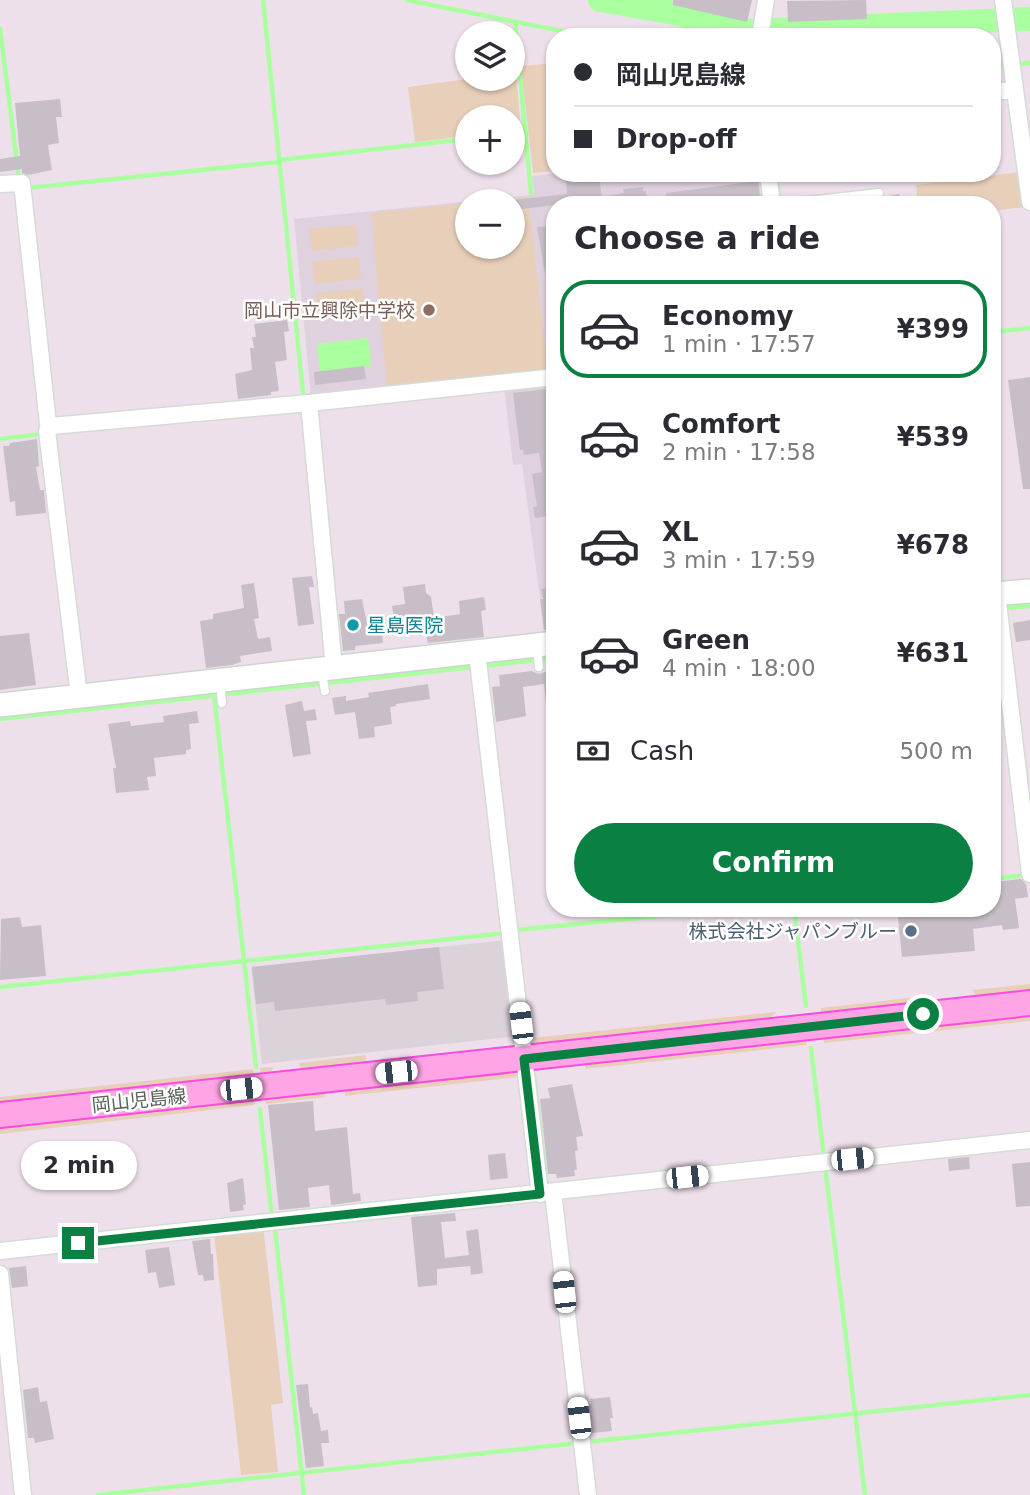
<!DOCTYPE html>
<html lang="en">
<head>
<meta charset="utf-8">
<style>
	:root { --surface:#fff; --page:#f7f7f7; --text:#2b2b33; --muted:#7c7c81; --line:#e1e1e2; --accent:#0b8043 }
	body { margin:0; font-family:"DejaVu Sans","Noto Sans JP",sans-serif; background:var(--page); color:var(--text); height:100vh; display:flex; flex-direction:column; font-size:26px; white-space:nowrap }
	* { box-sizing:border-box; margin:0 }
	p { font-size:23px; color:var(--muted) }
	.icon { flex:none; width:38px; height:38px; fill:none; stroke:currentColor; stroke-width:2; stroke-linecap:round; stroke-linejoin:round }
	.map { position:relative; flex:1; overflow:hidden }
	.panel { position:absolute; left:546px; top:196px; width:455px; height:721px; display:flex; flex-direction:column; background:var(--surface); border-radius:28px; box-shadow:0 2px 5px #0004 }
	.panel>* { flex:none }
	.guide { position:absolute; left:546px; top:28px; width:455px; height:154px; border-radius:28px; box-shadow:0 2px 5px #0004; display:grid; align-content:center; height:154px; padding:0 28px; background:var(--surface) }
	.controls { position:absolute; left:455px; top:21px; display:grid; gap:14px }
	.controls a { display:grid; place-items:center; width:70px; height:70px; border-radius:50%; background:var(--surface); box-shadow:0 2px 5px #0004; font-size:35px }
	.end { position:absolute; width:32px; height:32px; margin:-16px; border:9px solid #0b8043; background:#fff; box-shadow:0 0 0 4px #fff }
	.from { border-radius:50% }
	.bubble { position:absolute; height:49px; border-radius:24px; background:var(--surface); box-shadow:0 2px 5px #0004; font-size:23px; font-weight:700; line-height:49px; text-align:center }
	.car { position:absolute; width:21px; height:42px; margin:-21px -10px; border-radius:9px; box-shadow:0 0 5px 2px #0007; background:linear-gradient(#fff 24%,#345 0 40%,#fff 0 76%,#345 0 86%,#fff 0) }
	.guide b { display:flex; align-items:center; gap:24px; height:66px; font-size:26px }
	.guide b+b { border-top:2px solid var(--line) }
	.guide i { width:18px; height:18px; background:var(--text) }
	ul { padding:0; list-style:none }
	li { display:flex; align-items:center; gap:21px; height:98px; margin:0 14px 10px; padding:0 14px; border:4px solid transparent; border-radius:28px }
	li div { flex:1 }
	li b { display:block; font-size:26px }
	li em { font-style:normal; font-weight:700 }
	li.selected { border-color:var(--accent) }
	li>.icon { width:63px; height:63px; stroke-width:1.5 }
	h2 { padding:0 28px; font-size:32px; line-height:84px }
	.pay { display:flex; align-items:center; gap:18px; height:77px; padding:0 28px; font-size:26px }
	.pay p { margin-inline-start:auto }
	.button { display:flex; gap:14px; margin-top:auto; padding:14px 28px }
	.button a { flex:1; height:80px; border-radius:42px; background:var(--accent); color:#fff; font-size:28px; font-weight:700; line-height:80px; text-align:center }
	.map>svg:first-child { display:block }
</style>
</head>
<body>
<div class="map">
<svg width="1030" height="1495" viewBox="0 0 1030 1495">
	<rect width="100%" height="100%" fill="#eee0eb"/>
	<!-- industrial -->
	<path fill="#dcd3da" d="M506,940L518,1036L262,1064L251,967Z"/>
	<!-- education -->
	<g fill="#e0d1de" fill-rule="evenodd">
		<path d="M558,173H758L762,205H555V372L311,397L294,219L530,195L534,192L532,176ZM467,201H513V247H467Z"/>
		<path d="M555,382V596L540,598L522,464L513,465L504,387Z"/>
	</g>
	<!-- green -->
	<g fill="#e8cfba">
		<path d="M555,63V171L533,173L521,66Z"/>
		<path d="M513,72H516L521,130L513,131V117H467V136L415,142L408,87L467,79H513Z"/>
		<path d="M1020,172L1024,207L992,211V205H918L916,185Z"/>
		<path d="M528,197L548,370L387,387L371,213L467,203V247H513V201H487Z"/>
		<path d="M356,225L358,246L312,251L309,229Z"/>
		<path d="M359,257L361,279L315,284L312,262Z"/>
		<path d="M363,288L365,310L318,314L316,293Z"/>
		<path d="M1030,984V994L979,999L972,990Z"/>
		<path d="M926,996L923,1005L821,1016V1008Z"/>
		<path d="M1030,1011V1021L824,1043L823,1033Z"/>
		<path d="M776,1012L769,1020L533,1050L532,1038Z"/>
		<path d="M806,1036L807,1045L585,1069V1059Z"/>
		<path d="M366,1055L365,1066L301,1073L299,1063Z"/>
		<path d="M274,1067L267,1077L0,1109V1097L253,1069L254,1077L260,1076V1068Z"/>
		<path d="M517,1069L518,1077L345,1096L344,1087Z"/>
		<path d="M324,1088L325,1097L266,1104L262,1096L256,1097L254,1105L0,1134V1123Z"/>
		<path d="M262,1229L264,1234L283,1403L271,1405L278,1472L241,1475L214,1233Z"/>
	</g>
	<!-- water -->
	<path fill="#aaff9f" d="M368,338L371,366L320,371L317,344Z"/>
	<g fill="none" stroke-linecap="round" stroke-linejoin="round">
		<!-- stream -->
		<g stroke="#aaff9f" stroke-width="4.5">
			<path d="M263,0L303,393"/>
			<path d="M407,0L592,37"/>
			<path d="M515,22L531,193"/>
			<path d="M0,28L19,179"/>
			<path d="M1016,64L1030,63"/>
			<path d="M992,66L1005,65"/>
			<path d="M513,135L527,133"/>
			<path d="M279,160L467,139"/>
			<path d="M776,173L780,204"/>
			<path d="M27,188L279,162"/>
			<path d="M992,332L1030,328"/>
			<path d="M0,439L42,434"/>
			<path d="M1004,608L1030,606"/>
			<path d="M214,695L256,1067"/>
			<path d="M0,719L555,658"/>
			<path d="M992,879L1025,875"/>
			<path d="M794,908L806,1006"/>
			<path d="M515,930L741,908"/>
			<path d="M0,987L506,933"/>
			<path d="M811,1048L824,1158"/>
			<path d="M534,1076L547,1188"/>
			<path d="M260,1109L272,1219"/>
			<path d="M825,1165L865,1495"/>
			<path d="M275,1229L304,1495"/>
			<path d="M587,1442L1030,1395"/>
			<path d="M98,1495L577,1443"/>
		</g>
		<!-- river -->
		<path stroke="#aaff9f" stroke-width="24" d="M600,0L674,13L751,31L1030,19"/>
	</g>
	<!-- building -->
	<g fill="#c8bec7">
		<path d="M673,0H752L747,22L673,5Z"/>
		<path d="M866,0L867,19L788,22L787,1Z"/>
		<path d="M60,99L62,117H56L59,143L48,145L52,170L28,175L22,173V169L0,172V159L20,156L15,103Z"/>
		<path d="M599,178L602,197L624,193L623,189L643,187V191H646L648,202H645V205H555L513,210V200L567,194L566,181Z"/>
		<path d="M758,181L761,205H667L666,193Z"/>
		<path d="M899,194L901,205H866V201Z"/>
		<path d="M555,226V272L545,273L537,227Z"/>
		<path d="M287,320L289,331L284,332L287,360L275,362L279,391L271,392V395L238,399L235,374L252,370L250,348H254L252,337H256L254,324Z"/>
		<path d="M364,366L366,379L315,385L314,372Z"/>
		<path d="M1030,377V489H1023L1008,380Z"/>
		<path d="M546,389L555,446V515L535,518L533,507L537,506L532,474L542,472L539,453L524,455L523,449L520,450L513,393Z"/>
		<path d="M37,439L39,466L36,467L40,490H44L46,513L16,516L15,501L10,502L3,446H9L10,443Z"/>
		<path d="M312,576L314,587H309L314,624L298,626L292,578Z"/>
		<path d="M254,583L259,618L254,619L258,639L270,637L272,651L240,656L241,662L232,665L206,668L200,621L213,619V614L244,608L241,585Z"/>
		<path d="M425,584L426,593L431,597L434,618L460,614L459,601L484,597L486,610L481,611L484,637L428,643L422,617L408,620L407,616L394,618L392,606L405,604L403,587Z"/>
		<path d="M555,587V629L544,630L540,599H543L541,589Z"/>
		<path d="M362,599L369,634L382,632L383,643L355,646V650L343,651L339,614H345L344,601Z"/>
		<path d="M1030,620V640L1016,642L1013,623Z"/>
		<path d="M29,633L36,685L0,690V636Z"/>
		<path d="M555,669V715H547L544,684L523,687L526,716L496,722L492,687L500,686L499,675L531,671L539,674Z"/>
		<path d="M428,684L430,699L396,704V706L390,707L392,724L374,727L375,737L359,739L355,712L335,715L332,698L346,696V701L369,697L368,693Z"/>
		<path d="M302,701L304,711L315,709L317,720L306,721L311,754L293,757L285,705Z"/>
		<path d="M197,711L199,723L189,724L191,749L186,750V754L154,758L156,776L147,777L149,790L116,793L113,768H116L108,724L130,721L131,726L164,722L163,716Z"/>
		<path d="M1021,879L1026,884L1028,897L1015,899L1019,928L1003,930L1002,925L973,929L975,951L902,957L897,908H920L921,914L967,908H992V888H996L995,882Z"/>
		<path d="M20,917L22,927L41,925L46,976L0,980L1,919Z"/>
		<path d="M439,947L444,989L417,992L418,1001L386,1005L385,999L275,1011L274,1002L256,1004L252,967Z"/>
		<path d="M572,1084L583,1136L576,1137L578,1150L575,1151L577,1170H574L575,1176L557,1178L556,1174H548L540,1099L550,1098L548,1088Z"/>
		<path d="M313,1101L315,1131L347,1127L353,1194L360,1193L361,1201L331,1205L329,1185L308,1188L310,1207L279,1210L268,1105Z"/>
		<path d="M505,1153L508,1178L490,1180L488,1155Z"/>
		<path d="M969,1157L970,1169L949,1171L948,1159Z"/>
		<path d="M1030,1162V1206L1016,1207L1012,1164Z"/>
		<path d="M243,1178L246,1204L243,1205L244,1210L230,1212L227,1183Z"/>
		<path d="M455,1213L456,1221L441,1222L445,1258L469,1255L466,1231L478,1229L483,1273L471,1275L470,1266L437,1269V1285L418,1287L411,1217Z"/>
		<path d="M210,1239L211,1254H213L214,1280L204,1281L203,1275H198L192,1241Z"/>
		<path d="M169,1247L175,1285L159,1288L156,1272L148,1273L145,1250Z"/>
		<path d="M26,1266L28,1286L12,1288L9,1268Z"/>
		<path d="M308,1384L310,1408L312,1407L313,1414L318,1413L321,1431L328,1430L329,1443H321L324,1466L306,1468L296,1385Z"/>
		<path d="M38,1387L40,1402L47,1401L54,1439L35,1443L34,1438H28L23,1390Z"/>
		<path d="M610,1397L613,1418H610L612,1431L592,1433L588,1405L591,1404L590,1399Z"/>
	</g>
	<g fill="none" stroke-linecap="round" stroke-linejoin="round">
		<defs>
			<g id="lane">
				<path d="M609,177L638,173"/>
				<path d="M772,205L879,193"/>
				<path d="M537,648L539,667"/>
				<path d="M322,673L325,691"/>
				<path d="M220,683L222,703"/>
			</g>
			<g id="street">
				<path d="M1003,0L1030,202"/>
				<path d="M760,37L766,0"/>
				<path d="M992,92L1015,90"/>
				<path d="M768,173L772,205"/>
				<path d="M0,184L22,183L48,424L51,426L47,431L79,696"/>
				<path d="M309,403L555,377"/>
				<path d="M51,426L309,403L334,668"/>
				<path d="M997,594L1030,874"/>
				<path d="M477,652L540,1194"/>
				<path d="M553,1192L588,1495"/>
				<path d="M0,1251L1030,1140"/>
				<path d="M0,1274L23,1495"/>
			</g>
			<g id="secondary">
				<path d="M992,594L1030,591"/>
				<path d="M0,705L555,643"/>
			</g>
			<path id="primary" d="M0,1115L1030,1003"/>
		</defs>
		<!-- lane casing -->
		<use href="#lane" stroke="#d4dcd5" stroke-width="11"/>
		<!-- street casing -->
		<use href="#street" stroke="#d4dcd5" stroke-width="19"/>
		<!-- secondary casing -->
		<use href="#secondary" stroke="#cbd6cc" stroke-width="26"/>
		<!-- primary casing -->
		<use href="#primary" stroke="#fc4bde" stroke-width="28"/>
		<!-- lane -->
		<use href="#lane" stroke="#fff" stroke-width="8"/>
		<!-- street -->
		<use href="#street" stroke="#fff" stroke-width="16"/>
		<!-- secondary -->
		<use href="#secondary" stroke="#fff" stroke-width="23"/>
		<!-- primary -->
		<use href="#primary" stroke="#ffa4e5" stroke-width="24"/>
	</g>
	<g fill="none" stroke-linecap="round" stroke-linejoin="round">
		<!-- route -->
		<path stroke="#0b8043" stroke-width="9" d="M78,1243L540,1194L524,1059L923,1014"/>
	</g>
	<!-- markers -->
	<circle fill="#8d6e63" stroke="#fff" stroke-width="2.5" cx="429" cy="310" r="7"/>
	<circle fill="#0f9aa8" stroke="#fff" stroke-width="2.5" cx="353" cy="625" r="7"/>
	<circle fill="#5c6f8a" stroke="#fff" stroke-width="2.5" cx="911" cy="931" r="7"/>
	<g text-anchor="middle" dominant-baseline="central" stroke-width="5" stroke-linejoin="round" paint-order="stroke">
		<!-- education labels -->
		<g font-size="19" fill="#785e54" stroke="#fff" text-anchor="end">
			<text x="415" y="310">岡山市立興除中学校</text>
		</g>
		<!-- culture labels -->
		<g font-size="19" fill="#0d838f" stroke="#fff" text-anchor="start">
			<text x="367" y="625">星島医院</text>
		</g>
		<!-- service labels -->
		<g font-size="19" fill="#4e5e75" stroke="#fff" text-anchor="end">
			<text x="897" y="931">株式会社ジャパンブルー</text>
		</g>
		<!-- street labels -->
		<g font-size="19" fill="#596359" stroke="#fff">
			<text transform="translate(139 1100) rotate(-6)">岡山児島線</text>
		</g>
	</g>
</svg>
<div class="controls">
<a><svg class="icon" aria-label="layers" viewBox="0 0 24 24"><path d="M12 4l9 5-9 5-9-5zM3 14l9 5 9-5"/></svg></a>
<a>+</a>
<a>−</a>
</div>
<i class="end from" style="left:923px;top:1014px"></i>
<i class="end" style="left:78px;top:1243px"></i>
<div class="bubble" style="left:21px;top:1141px;width:116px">2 min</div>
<i class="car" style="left:521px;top:1023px;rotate:353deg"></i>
<i class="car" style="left:396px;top:1072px;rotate:264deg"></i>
<i class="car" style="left:241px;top:1089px;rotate:84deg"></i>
<i class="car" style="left:852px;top:1159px;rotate:84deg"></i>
<i class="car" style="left:687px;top:1177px;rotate:84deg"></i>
<i class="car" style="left:564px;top:1292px;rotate:354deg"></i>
<i class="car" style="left:579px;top:1418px;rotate:353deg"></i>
<div class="guide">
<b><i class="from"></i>岡山児島線</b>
<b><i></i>Drop-off</b>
</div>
<section class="panel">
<h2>Choose a ride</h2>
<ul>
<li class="selected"><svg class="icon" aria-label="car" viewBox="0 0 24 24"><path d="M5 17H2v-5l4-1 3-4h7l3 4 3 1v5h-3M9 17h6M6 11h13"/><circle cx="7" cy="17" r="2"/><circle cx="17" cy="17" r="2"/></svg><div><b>Economy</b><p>1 min · 17:57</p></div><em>¥399</em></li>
<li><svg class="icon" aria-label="car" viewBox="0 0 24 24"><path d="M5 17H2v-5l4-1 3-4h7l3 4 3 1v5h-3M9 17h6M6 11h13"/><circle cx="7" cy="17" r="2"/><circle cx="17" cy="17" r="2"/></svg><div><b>Comfort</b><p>2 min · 17:58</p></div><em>¥539</em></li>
<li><svg class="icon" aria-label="car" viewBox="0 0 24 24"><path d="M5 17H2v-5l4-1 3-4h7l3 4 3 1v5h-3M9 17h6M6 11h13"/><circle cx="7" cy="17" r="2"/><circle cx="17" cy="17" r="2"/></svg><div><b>XL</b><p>3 min · 17:59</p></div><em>¥678</em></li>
<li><svg class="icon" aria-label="car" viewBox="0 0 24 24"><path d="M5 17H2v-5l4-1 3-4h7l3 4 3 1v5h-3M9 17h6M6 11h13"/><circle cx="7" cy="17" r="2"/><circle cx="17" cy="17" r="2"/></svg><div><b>Green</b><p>4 min · 18:00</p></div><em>¥631</em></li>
</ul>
<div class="pay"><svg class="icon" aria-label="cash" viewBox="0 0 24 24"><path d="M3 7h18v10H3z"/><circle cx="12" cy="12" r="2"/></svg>Cash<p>500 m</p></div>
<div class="button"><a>Confirm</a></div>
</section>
</div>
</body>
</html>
